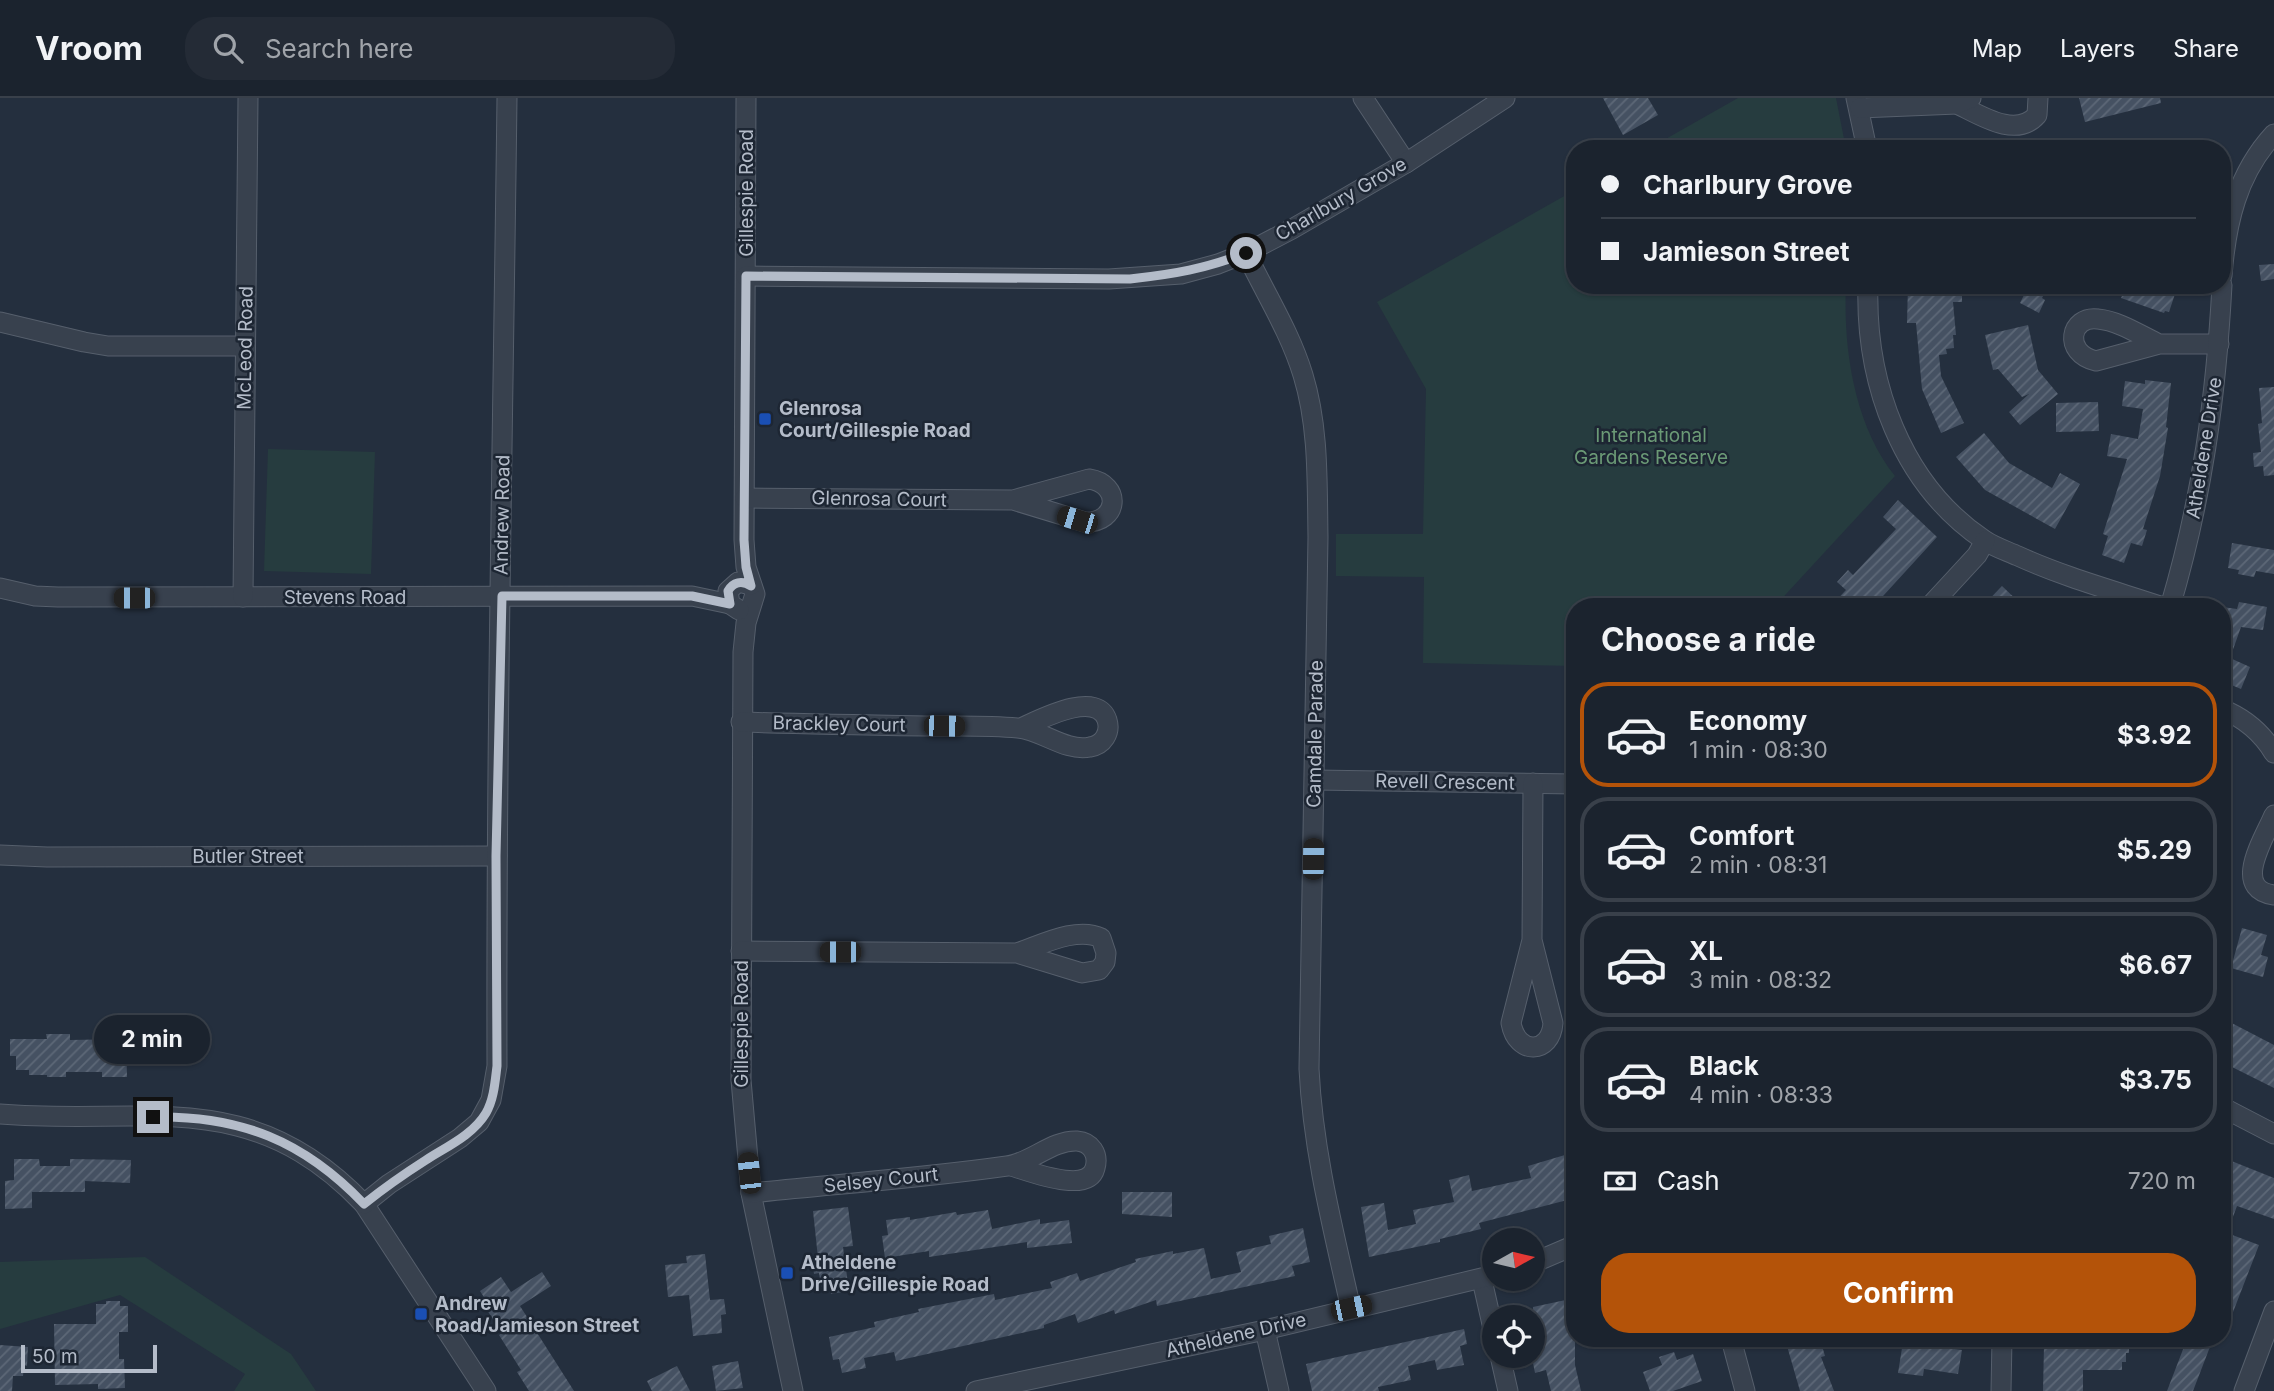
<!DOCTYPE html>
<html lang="en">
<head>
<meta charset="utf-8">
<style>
	:root { --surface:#1b232e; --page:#242b36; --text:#f1f3f6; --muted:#a0a4aa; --line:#39404a; --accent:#b45309 }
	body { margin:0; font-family:Inter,sans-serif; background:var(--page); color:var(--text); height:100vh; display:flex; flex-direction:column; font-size:26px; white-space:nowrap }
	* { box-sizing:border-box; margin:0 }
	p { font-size:23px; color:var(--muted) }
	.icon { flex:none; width:38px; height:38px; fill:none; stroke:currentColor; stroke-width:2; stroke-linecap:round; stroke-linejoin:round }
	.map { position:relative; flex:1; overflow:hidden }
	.drawer { position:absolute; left:1566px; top:500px; width:665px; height:749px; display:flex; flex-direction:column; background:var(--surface); border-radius:28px; box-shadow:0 2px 5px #0004,0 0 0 2px var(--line) }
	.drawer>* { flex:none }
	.top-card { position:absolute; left:1566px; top:42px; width:665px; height:154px; border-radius:28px; box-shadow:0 2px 5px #0004,0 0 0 2px var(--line); display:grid; align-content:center; height:154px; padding:0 35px; background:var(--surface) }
	.needle { width:46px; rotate:82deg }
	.buttons { position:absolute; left:1482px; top:1130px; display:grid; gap:14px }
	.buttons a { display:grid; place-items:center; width:63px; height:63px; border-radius:50%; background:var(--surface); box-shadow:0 2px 5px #0004,0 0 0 2px var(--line); font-size:35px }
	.scale { position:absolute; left:21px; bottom:18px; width:136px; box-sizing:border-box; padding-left:7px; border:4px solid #b4bcc9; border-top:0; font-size:19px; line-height:24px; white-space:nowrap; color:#b4bcc9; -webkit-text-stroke:5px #1d2633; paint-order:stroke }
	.end { position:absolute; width:32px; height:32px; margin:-16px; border:9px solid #b4bcc9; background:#111; box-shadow:0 0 0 4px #111 }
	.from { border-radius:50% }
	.bubble { position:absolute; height:49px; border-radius:24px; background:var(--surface); box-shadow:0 2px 5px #0004,0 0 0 2px var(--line); font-size:23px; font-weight:700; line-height:49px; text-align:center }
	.car { position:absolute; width:21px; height:42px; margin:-21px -10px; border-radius:9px; box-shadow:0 0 5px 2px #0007; background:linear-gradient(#222 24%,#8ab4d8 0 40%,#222 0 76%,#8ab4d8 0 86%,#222 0) }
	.top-card b { display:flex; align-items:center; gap:24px; height:66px; font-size:26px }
	.top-card b+b { border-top:2px solid var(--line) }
	.top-card i { width:18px; height:18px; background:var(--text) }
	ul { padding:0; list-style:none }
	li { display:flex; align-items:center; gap:21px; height:105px; margin:0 14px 10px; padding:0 21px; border:4px solid var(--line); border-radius:28px }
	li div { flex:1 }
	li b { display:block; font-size:26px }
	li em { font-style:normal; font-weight:700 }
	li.on { border-color:var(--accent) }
	li>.icon { width:63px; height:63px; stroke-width:1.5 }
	h2 { padding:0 35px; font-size:32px; line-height:84px }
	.pay { display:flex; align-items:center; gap:18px; height:77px; padding:0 35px; font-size:26px }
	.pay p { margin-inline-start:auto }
	.cta { display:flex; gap:14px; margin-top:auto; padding:14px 35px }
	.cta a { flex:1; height:80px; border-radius:28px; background:var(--accent); color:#fff; font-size:28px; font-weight:700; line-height:80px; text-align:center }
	header { display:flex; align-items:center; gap:42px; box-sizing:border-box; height:98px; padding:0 35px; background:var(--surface); border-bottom:2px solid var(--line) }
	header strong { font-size:33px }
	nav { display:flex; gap:38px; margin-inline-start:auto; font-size:24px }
	.search { width:490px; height:63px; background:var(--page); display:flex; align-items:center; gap:18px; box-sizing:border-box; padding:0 24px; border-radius:28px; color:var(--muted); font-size:26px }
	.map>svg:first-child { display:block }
</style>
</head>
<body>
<header>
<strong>Vroom</strong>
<div class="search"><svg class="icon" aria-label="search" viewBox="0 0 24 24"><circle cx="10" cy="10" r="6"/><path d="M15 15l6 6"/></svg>Search here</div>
<nav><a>Map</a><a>Layers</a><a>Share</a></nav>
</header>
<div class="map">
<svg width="2274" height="1293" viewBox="0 0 2274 1293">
	<defs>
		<pattern id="building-hatch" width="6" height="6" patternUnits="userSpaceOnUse" patternTransform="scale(1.75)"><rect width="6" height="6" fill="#455162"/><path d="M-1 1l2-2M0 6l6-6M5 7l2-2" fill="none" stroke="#5d6877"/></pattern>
	</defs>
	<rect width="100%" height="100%" fill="#242f3e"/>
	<!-- park -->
	<g fill="#263c3f">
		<path d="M1738,0H1836L1846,51H1648Z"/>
		<path d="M1575,92V187H1846C1843,250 1854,327 1895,378L1774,509H1575V568L1423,565L1424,479L1336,478V436H1423L1426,291L1377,204Z"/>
		<path d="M268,351L375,354L371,476L264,473Z"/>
		<path d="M145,1159L291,1256L316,1293H234L245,1276L120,1197L0,1231V1164Z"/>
	</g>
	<!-- building -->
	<g fill="url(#building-hatch)">
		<path d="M1603,0H1648L1658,17L1623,37Z"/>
		<path d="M2079,0H2160L2161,5L2085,24Z"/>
		<path d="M2274,166V181L2261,183L2259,167Z"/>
		<path d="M1908,187H1962V204H1953L1956,237H1953L1954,250L1946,251L1947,256L1939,257L1941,278L1964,325L1941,335L1922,291L1916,225H1907Z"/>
		<path d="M2029,187H2049L2042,200L2045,202L2039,215L2020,205Z"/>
		<path d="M2127,187H2178L2169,214L2165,213L2164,215L2121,200Z"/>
		<path d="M2028,227L2038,272L2058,296L2020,327L2009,314L2029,296L2022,299L1998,271L1993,272L1985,237Z"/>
		<path d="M2145,282L2171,285L2166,329L2168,330L2160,378L2143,431L2147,432L2142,448L2131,445L2124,465L2102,457L2108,438L2103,436L2127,361L2107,358L2111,336L2138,341L2143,311L2122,308L2125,283L2145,286Z"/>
		<path d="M2274,289V377L2264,378L2263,368L2254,369L2253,355L2261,354L2258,326L2262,325L2259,290Z"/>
		<path d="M2098,304L2099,333L2056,334V305Z"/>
		<path d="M1984,335L2009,365L2052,390L2060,375L2080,386L2055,431L1985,392L1956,359Z"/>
		<path d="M1898,402L1937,439L1873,509H1830L1846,492L1837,484L1848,472L1853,477L1896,431L1883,419Z"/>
		<path d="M2232,445L2274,452V476L2256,473L2254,479L2238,476L2239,472L2228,470Z"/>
		<path d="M2002,488L2024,509H1982Z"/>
		<path d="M2239,504L2267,509L2263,532L2241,529L2230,560L2250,569L2241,591L2222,583V509L2237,511Z"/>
		<path d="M2242,830L2267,837L2261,857L2268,859L2263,879L2231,870Z"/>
		<path d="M2222,920L2274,947V990L2222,964Z"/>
		<path d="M46,936H70V942L126,941L127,979H102V974H66V979H47V977H29V972H16V958H10V941H47Z"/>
		<path d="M1575,1054V1100L1479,1125L1481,1131L1440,1141V1144L1369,1159L1361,1109L1384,1105L1388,1132L1416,1126L1413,1112L1454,1104L1449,1082L1469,1077L1472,1093L1531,1080L1528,1068Z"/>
		<path d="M14,1061H39L40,1068H70V1061L131,1062L130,1085L85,1083V1094H32V1110L5,1111V1083L14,1082Z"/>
		<path d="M2229,1062L2274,1080V1121L2237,1108L2227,1135L2259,1147L2223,1240L2222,1080Z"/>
		<path d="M1122,1094H1172V1119L1122,1116Z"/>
		<path d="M848,1109L853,1148L843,1149L849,1193L831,1196L830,1188L821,1189L819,1175L814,1176L812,1161L818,1160L813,1113Z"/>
		<path d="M988,1112L992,1131L1040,1121V1126L1069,1122L1072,1145L1027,1150V1144L929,1159V1153L885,1160L882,1138L888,1137L886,1122L910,1119V1122L956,1114L957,1117Z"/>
		<path d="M1303,1130L1310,1164L1292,1168L1295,1178L1157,1208L1156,1202L1115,1216L1114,1212L1078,1225L1075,1216L1044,1227V1230L896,1263L894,1254L864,1260L866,1270L842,1275L839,1261L833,1262L829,1239L875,1229L874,1224L919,1214L918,1211L994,1196L995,1202L1052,1190L1050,1184L1077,1175L1080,1183L1136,1164L1135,1161L1173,1153V1156L1204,1150L1211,1181L1241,1174L1236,1154L1271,1146L1269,1138Z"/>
		<path d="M705,1156L710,1202L724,1201L726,1216L721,1217L722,1235L693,1238L689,1197L668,1199L665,1167L687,1165L686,1158Z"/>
		<path d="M542,1174L551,1188L520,1208L574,1293H529L517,1274L521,1272L499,1237L502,1235L483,1206L487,1204L480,1193L501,1179L511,1194Z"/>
		<path d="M1575,1200V1267L1581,1293H1551L1546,1272L1535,1275L1533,1265V1209Z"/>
		<path d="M106,1203H120V1208H128V1234H119V1261H124L125,1290L98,1291V1286L55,1287L54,1226H96V1206H106Z"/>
		<path d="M1464,1231L1467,1246L1460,1248L1464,1267L1437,1272L1435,1262L1408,1268L1411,1282L1378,1289L1379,1293H1312L1306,1266Z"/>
		<path d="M1785,1241H1820L1825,1258L1821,1259L1834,1293H1800Z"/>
		<path d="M2063,1241H2129V1255H2126V1264H2122V1272H2083V1293H2043L2044,1248H2063Z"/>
		<path d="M2187,1241H2213L2193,1293H2167Z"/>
		<path d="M1903,1244L1962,1252L1958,1276L1924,1271L1923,1278L1898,1275Z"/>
		<path d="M0,1247L28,1249L27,1268L24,1267L23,1278H13L12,1293H0Z"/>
		<path d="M1674,1254L1677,1262L1693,1256L1702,1283L1673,1293H1650L1643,1274L1662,1267L1659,1259Z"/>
		<path d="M738,1263L743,1290L716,1293L712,1268Z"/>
		<path d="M677,1268L690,1293H652L647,1283Z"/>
	</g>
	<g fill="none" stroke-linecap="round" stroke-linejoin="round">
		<defs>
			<g id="minor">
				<path d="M746,0L744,442L746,469L755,496L746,525L743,554L741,982L751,1095L793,1293"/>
				<path d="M1363,0L1406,65"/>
				<path d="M1856,0L1867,51"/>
				<path d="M1957,6C1980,17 2016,41 2037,17L2038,0"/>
				<path d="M1860,10L1957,6L1971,0"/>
				<path d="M1246,155C1265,195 1290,234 1303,277C1319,329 1317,385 1318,439L1309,971C1313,1053 1333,1131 1351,1211"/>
				<path d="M746,178L1109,181L1181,176L1218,166L1246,155L1292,131L1406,65L1505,0"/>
				<path d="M2222,178C2226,125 2237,76 2274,36"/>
				<path d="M1868,187C1865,284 1901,386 1984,442C1994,449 2007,453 2018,458C2064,479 2115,493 2163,509"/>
				<path d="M0,224L84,244L108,248H245"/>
				<path d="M2159,246C2140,237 2119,223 2098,221C2070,217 2062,255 2096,263L2159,246H2219"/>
				<path d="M745,400L1013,402L1085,424C1119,425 1122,386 1089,381L1013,402"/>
				<path d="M0,490L35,498L58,499L692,498L730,506"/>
				<path d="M243,499L248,0"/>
				<path d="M1929,509L1977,457L1985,443"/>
				<path d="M2170,509C2202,401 2216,300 2222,187"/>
				<path d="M739,512L730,506L728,493L738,484L751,487"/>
				<path d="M2222,611C2244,620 2262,635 2274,655"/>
				<path d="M741,624C803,626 866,627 928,628C958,628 989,627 1018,630C1042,632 1065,654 1090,649C1103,647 1111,635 1107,622C1097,591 1039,622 1021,630"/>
				<path d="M1315,682L1575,686"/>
				<path d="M2274,717C2264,741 2231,791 2274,797"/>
				<path d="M0,757L47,759L497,758"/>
				<path d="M1532,842L1553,925C1551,956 1517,958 1511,925L1532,842L1533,685"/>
				<path d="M741,853L1017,855L1082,875L1099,872L1105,864L1106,855L1101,840C1077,828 1041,847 1017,855"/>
				<path d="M2222,1009L2274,1036"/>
				<path d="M0,1016C145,1028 250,986 364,1106L486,1293"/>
				<path d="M751,1095C836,1086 923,1080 1007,1068C1031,1065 1052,1042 1077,1043C1091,1044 1099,1056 1095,1070C1088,1097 1029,1073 1011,1068"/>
				<path d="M364,1106L389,1086L460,1040L479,1024L491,1002L497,968C496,645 503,323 507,0"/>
				<path d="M1533,1165L1575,1147"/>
				<path d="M1482,1182L1494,1235"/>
				<path d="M1265,1232L1279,1293"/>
				<path d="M1731,1241L1745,1293"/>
				<path d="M1500,1258L1508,1293"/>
				<path d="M976,1293L1265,1232L1494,1177"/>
				<path d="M2001,1293L2002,1241"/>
				<path d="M2244,1293L2274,1213"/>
			</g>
		</defs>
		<!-- minor casing -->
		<use href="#minor" stroke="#565f6c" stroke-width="21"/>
		<!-- minor -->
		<use href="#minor" stroke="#38414e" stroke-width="19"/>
	</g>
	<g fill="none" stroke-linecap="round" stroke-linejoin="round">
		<!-- route -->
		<path stroke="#b4bcc9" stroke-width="9" d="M153,1019C240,1017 304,1043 364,1106C384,1090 404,1076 426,1062C446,1049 473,1037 486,1015C494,1001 495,984 497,968L496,758L502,498H692L730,506L728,493C733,484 742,482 751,488L746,469L744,442L746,178L1130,181C1175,176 1204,171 1246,155"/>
	</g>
	<!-- markers -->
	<g fill="#1a4fb4" stroke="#1d2633" stroke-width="2.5">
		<rect x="758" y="314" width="14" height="14" rx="3.5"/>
		<rect x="780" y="1168" width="14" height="14" rx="3.5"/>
		<rect x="414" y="1209" width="14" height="14" rx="3.5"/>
	</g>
	<g text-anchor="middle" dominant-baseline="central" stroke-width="5" stroke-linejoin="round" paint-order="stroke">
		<!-- street labels -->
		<g font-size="19" fill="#b4bcc9" stroke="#1d2633">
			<text transform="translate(746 95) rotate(-90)">Gillespie Road</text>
			<text transform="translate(1341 101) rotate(-30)">Charlbury Grove</text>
			<text transform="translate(245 250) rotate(-89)">McLeod Road</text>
			<text transform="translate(2204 350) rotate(-81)">Atheldene Drive</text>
			<text transform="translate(879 401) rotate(1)">Glenrosa Court</text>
			<text transform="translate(502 417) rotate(-89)">Andrew Road</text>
			<text x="345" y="499">Stevens Road</text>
			<text transform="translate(839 626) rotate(1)">Brackley Court</text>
			<text transform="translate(1315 636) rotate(-89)">Camdale Parade</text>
			<text transform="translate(1445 684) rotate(1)">Revell Crescent</text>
			<text x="248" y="758">Butler Street</text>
			<text transform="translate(741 926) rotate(-90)">Gillespie Road</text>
			<text transform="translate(881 1082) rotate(-6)">Selsey Court</text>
			<text transform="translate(1236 1237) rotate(-13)">Atheldene Drive</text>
		</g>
		<!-- poi labels -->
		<g font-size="19" font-weight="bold" fill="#b4bcc9" stroke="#1d2633" text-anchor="start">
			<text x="779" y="310">Glenrosa<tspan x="779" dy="22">Court/Gillespie Road</tspan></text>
			<text x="801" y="1164">Atheldene<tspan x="801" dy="22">Drive/Gillespie Road</tspan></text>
			<text x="435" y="1205">Andrew<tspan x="435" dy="22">Road/Jamieson Street</tspan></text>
		</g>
		<!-- park labels -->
		<g font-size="19" fill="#6b9a76" stroke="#1d2633">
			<text x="1651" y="337">International<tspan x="1651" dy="22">Gardens Reserve</tspan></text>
		</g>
	</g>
</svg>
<div class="buttons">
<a><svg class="needle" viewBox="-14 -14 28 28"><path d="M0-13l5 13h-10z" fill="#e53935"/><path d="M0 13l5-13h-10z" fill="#a0a4aa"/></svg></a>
<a><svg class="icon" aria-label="locate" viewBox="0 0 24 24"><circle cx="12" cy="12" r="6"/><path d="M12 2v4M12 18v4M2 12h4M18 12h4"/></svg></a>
</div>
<div class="scale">50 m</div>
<i class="end from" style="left:1246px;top:155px"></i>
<i class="end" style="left:153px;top:1019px"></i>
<div class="bubble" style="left:94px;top:917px;width:116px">2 min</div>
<i class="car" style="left:1077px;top:422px;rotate:287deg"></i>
<i class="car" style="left:134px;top:500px;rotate:270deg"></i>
<i class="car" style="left:944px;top:628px;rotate:91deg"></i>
<i class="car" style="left:1313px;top:761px;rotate:1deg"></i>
<i class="car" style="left:840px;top:854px;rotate:270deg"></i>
<i class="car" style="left:749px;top:1075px;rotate:354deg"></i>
<i class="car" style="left:1351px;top:1210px;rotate:78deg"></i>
<div class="top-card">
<b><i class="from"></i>Charlbury Grove</b>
<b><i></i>Jamieson Street</b>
</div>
<section class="drawer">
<h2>Choose a ride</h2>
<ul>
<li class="on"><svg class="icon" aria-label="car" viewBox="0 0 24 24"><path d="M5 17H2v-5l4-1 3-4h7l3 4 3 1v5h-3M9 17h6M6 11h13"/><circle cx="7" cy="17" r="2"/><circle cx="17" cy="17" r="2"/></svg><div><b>Economy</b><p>1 min · 08:30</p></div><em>$3.92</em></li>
<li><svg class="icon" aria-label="car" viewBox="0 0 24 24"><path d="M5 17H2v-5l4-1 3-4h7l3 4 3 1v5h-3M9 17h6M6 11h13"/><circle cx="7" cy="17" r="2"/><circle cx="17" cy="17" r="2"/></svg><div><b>Comfort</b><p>2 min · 08:31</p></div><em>$5.29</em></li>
<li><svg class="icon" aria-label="car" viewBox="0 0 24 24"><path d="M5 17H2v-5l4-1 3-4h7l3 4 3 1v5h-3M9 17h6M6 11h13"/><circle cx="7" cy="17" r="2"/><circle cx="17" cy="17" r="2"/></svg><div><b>XL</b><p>3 min · 08:32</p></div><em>$6.67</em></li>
<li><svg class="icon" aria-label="car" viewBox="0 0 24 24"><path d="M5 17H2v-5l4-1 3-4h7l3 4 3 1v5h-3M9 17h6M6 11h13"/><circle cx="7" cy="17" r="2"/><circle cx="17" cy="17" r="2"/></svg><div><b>Black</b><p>4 min · 08:33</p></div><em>$3.75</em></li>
</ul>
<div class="pay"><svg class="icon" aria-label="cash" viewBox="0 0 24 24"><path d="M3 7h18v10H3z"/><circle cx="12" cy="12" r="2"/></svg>Cash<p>720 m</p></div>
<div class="cta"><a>Confirm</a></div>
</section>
</div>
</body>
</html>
